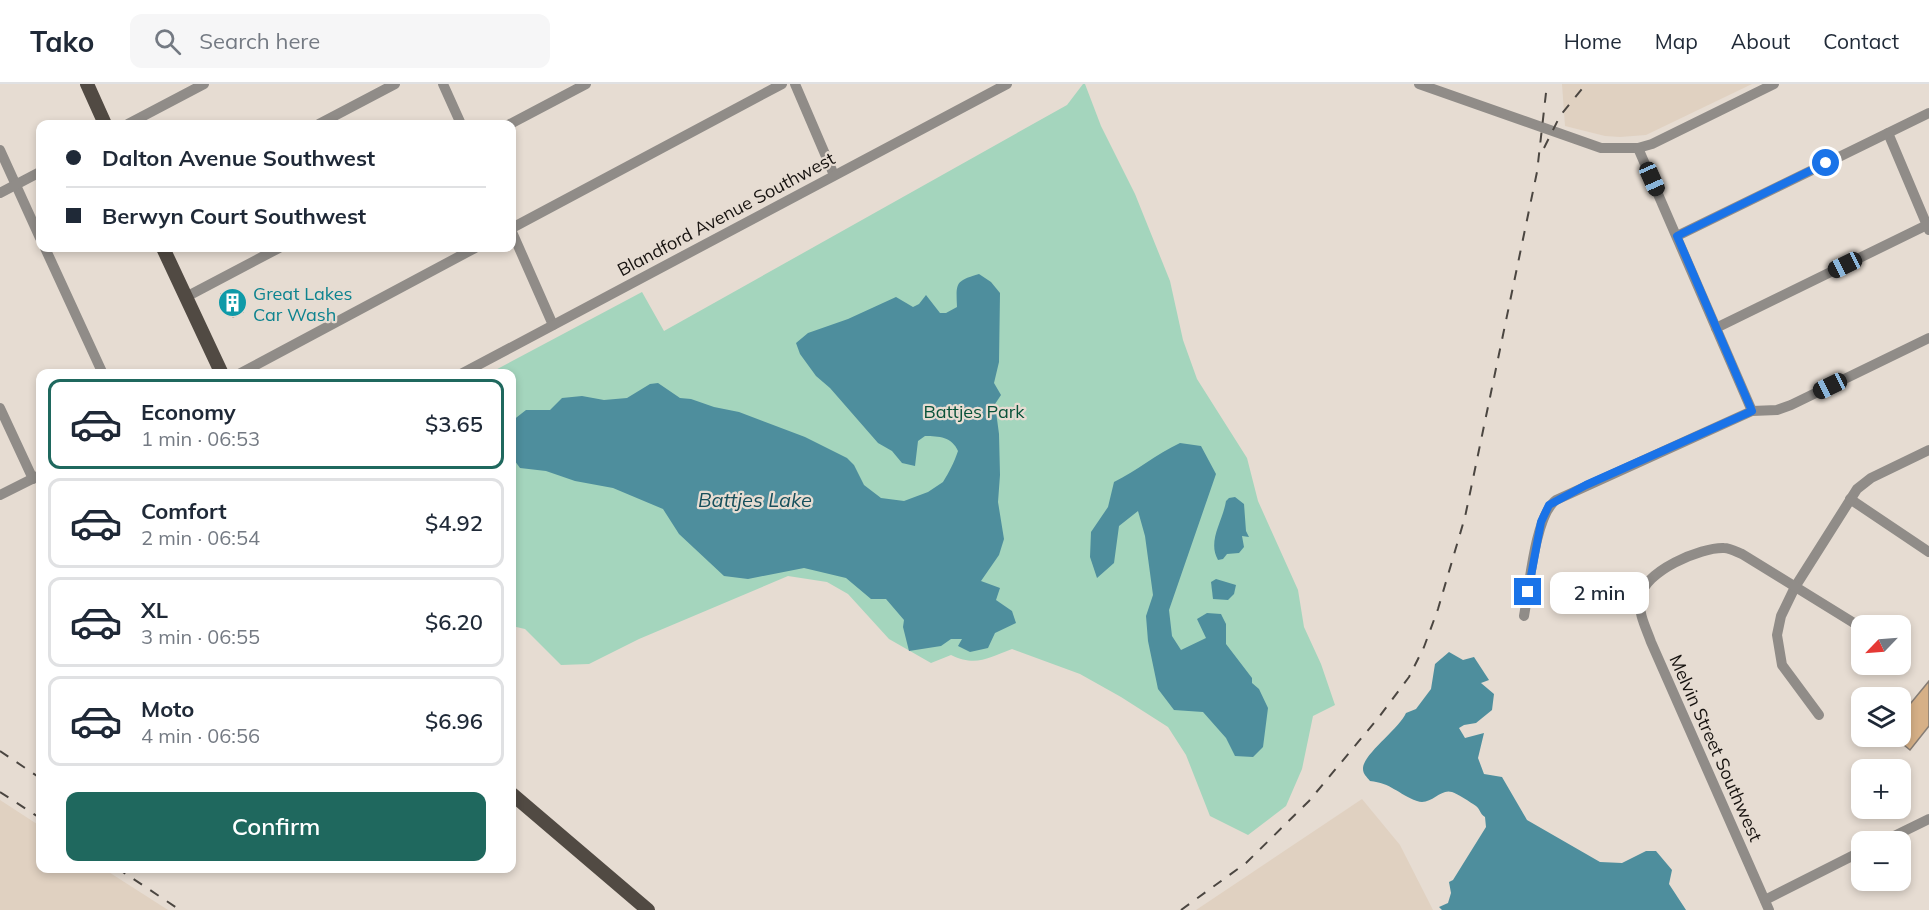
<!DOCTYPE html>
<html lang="en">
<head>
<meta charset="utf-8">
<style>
	:root { --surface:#fff; --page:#f6f6f7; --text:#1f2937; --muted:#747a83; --line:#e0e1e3; --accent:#1f685e }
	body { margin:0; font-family:Mulish,sans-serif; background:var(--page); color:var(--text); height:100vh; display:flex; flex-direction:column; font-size:22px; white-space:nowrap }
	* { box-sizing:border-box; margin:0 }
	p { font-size:20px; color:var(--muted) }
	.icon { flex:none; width:33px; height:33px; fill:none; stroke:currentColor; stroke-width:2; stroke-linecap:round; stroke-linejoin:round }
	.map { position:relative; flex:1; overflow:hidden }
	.sheet { position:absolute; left:36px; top:285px; width:480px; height:504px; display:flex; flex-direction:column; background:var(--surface); border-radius:12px; box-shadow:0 3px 9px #0003 }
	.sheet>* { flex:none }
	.guide { position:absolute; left:36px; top:36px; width:480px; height:132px; border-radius:12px; box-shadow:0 3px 9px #0003; display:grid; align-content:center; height:132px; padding:0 30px; background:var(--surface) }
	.needle { width:39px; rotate:245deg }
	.controls { position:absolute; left:1851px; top:531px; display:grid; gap:12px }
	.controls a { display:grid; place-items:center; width:60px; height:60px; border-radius:12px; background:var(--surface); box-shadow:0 3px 9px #0003; font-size:30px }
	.end { position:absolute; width:27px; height:27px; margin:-14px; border:8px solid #1a73e8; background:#fff; box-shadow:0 0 0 3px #fff }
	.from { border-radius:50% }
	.bubble { position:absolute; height:42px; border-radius:12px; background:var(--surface); box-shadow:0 3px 9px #0003; font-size:20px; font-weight:600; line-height:42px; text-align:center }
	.car { position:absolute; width:18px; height:36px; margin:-18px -9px; border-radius:8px; box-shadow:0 0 4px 2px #0007; background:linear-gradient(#222 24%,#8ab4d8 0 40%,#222 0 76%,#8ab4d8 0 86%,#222 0) }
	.guide b { display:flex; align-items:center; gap:21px; height:57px; font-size:22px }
	.guide b+b { border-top:2px solid var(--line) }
	.guide i { width:15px; height:15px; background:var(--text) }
	ul { padding:10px 0 0; list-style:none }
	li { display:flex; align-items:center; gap:18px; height:90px; margin:0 12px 9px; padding:0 18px; border:3px solid var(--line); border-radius:12px }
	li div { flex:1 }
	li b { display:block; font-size:22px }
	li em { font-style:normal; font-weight:600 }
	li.on { border-color:var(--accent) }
	li>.icon { width:54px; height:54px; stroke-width:1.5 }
	.primary-button { display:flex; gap:12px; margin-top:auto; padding:12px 30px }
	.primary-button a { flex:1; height:69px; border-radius:12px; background:var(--accent); color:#fff; font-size:24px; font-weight:600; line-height:69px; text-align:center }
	header { display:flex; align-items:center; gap:36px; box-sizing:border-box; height:84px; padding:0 30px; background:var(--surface); border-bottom:2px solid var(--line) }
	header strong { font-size:28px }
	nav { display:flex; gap:33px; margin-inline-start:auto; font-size:21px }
	.search { width:420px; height:54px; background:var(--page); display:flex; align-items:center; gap:15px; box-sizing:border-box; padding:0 21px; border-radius:12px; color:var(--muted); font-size:22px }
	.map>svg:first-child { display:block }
</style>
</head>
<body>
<header>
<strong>Tako</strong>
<div class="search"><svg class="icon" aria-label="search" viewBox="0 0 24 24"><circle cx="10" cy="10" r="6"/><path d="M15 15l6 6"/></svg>Search here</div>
<nav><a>Home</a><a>Map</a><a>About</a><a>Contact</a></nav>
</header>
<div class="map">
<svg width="1929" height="826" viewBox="0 0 1929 826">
	<rect width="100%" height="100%" fill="#e6dcd2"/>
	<!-- built -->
	<g fill="#e0d1c1">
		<path d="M1562,0H1752L1646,51L1620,53L1605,52L1565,42Z"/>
		<path d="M1362,715L1400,761L1433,826H1196Z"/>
		<path d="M0,716L40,742V784L104,785L168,826H0Z"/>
	</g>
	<!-- green -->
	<path fill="#a4d5bd" d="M1083,0H1085L1101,42L1135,110L1170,197L1183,256L1197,295L1247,374L1258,417L1298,506L1304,543L1321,580L1335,621L1313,632L1302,685L1286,722L1248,751L1210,732L1186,671L1168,643L1121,613L1080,590L1012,565C988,574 976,583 951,571L931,579L889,555L848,510L827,498L788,492L639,555L589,580L561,581L525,545L512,542V290H488L642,208L664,247L1067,21Z"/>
	<!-- water -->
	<g fill="#4e8e9d">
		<path d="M979,190L991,198L1000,209L999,278L994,299L1001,311L995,320L999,350L1000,391L998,418L1004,455L999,471L981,497L1000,504L996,516L1012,527L1016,539L995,549L988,564L970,568L958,562L962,555H951L941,562L909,567L903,543L904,536L886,515H871L846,494L804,484L748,495L724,492L679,450L663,425L613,404L575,397L546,387L520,384L512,373V337L526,326H550L562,314L582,312L604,316L627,314L650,300L658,299L680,314L691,315L714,323L739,328L805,353L847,374L854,381L864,401L881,414L904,417L928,408L943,398C949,388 954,379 958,367C952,353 939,352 925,352L918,357L915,382L902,379L892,367L878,359L830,304L816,292L800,270L796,259L808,249L848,235L896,213L913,223L919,220L926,211L940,229H946L957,223C956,199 955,197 979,190Z"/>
		<path d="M1180,359L1201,362L1216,390L1169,526L1172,552L1181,566L1206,554L1197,535L1207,529L1221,530L1226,540V560L1252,594V599L1259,605L1268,624L1263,663L1253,673L1235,672L1226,654L1203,628L1174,626L1158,605L1148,557L1146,532L1153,511L1145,452L1138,427L1119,442L1114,479L1097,494L1090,473L1091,448L1108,423L1114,398C1137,387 1156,370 1180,359Z"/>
		<path d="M1235,413L1244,420L1246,447L1249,453L1242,452L1244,463L1239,469L1227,470L1223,475L1218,476C1207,457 1223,437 1226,417L1229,414Z"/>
		<path d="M1216,495L1236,501L1234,510L1228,516L1213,515L1211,498Z"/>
		<path d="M1449,568L1463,576L1474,573L1489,596L1481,599L1494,610L1492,626L1476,639L1464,641L1459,644L1465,654L1484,649L1478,674L1484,690L1502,693L1527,736L1600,778L1622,779L1646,767H1656L1672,786L1669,800L1686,826H1442L1439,823L1448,819L1451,809L1449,798L1453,796L1486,743L1485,733C1480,730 1480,725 1476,722C1470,718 1458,710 1452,708C1440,704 1431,722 1417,717C1398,710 1391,699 1370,697C1367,693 1363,690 1363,685C1362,671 1399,645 1406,629L1416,625L1431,605L1435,580Z"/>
	</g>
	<!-- building -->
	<g fill="#d6b087" stroke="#867d75" stroke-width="1.5">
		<path d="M231,205L243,228L233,233L221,210Z"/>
		<path d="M1929,597V642L1910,666L1893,652H1900V621L1906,625Z"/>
	</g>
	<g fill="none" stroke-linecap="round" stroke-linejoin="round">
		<!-- minor -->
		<g stroke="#908c88" stroke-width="10">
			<path d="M443,0L461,40"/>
			<path d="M795,0L834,91"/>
			<path d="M1419,0L1601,64H1638L1652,60L1774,0"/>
			<path d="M128,40L204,0"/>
			<path d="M319,40L395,0"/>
			<path d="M510,40L586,0"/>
			<path d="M1888,49L1929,146"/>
			<path d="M1638,64L1752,327"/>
			<path d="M0,66L40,154"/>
			<path d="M0,109L40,88"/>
			<path d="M512,144L782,0"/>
			<path d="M512,148L553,241"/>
			<path d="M1677,152L1929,29"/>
			<path d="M45,164L103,290"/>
			<path d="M186,213L279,164"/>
			<path d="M1716,244L1929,140"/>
			<path d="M239,290L475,164"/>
			<path d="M461,290L1007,0"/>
			<path d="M0,324L33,395"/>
			<path d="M0,411L40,391"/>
			<path d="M1850,415L1929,468"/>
			<path d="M1524,532C1529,505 1535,431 1556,416L1752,327L1777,326L1791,321L1929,254"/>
			<path d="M1819,631L1782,581L1777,551L1781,532L1795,503L1857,405L1871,394L1929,366"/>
			<path d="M1882,758L1929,735"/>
			<path d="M1765,816L1862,767"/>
			<path d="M1769,826L1651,558C1646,544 1638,529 1640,514C1644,487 1701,463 1724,464C1730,464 1737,468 1742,470L1862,544"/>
		</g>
		<!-- major -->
		<g stroke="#514a43" stroke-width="14">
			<path d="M87,0L105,40"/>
			<path d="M163,164L222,290"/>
			<path d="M512,710L648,826"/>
		</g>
		<!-- rail -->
		<g stroke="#4b4641" stroke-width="2" stroke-dasharray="10 10" stroke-linecap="butt">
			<path d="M1544,64L1560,32L1586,0"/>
			<path d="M0,667L40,694"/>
			<path d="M0,708L40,734"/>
			<path d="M117,784L180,826"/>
			<path d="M1181,826L1246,779L1309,717L1379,633L1409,593L1424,563L1438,525L1465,433L1537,88L1547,0"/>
		</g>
	</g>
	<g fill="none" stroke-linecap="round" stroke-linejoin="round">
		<!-- route -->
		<path stroke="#1a73e8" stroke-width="8" d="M1528,508L1541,438L1549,421L1586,401L1752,327L1677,152L1826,79"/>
	</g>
	<!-- icons -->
	<defs>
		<symbol id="building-disc" viewBox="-11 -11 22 22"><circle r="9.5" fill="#0f9aa8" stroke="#e6dcd2"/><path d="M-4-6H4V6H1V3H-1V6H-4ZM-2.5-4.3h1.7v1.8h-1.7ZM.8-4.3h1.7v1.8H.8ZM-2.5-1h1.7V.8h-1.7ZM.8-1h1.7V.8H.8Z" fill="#fff"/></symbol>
	</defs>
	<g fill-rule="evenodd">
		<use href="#building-disc" x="216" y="202" width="33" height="33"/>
	</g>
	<g text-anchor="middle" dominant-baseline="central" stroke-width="4.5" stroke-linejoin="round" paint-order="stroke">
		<!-- street labels -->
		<g font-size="18" fill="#16120f" stroke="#e6dcd2">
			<text transform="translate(726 130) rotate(-28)">Blandford Avenue Southwest</text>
			<text transform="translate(1716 664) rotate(66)">Melvin Street Southwest</text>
		</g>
		<!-- culture labels -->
		<g font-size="18" fill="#0d838f" stroke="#e6dcd2" text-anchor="start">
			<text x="253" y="209">Great Lakes<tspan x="253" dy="21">Car Wash</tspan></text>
		</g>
		<!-- park labels -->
		<g font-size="18" fill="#085239" stroke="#e6dcd2">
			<text x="974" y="327">Battjes Park</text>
		</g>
		<!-- water labels -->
		<g font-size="20" font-style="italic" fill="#174f5b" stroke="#e6dcd2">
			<text x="755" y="415">Battjes Lake</text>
		</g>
	</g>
</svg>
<div class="controls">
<a><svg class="needle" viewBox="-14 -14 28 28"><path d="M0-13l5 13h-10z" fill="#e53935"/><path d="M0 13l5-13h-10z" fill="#747a83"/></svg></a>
<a><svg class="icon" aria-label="layers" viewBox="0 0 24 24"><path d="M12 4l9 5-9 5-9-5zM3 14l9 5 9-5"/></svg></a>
<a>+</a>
<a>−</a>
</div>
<i class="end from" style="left:1826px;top:79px"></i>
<i class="end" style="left:1528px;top:508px"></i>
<div class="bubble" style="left:1550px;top:488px;width:99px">2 min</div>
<i class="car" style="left:1652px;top:95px;rotate:156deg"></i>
<i class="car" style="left:1845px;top:181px;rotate:244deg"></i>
<i class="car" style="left:1830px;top:302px;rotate:244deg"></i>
<div class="guide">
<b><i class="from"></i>Dalton Avenue Southwest</b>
<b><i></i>Berwyn Court Southwest</b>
</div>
<section class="sheet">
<ul>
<li class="on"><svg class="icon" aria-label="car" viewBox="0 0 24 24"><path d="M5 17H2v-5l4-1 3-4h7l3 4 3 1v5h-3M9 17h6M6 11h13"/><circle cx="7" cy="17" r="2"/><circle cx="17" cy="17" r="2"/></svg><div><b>Economy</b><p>1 min · 06:53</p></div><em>$3.65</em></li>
<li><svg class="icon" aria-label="car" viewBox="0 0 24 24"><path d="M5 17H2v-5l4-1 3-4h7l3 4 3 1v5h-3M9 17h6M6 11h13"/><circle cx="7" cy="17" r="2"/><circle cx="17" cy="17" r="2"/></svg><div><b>Comfort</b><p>2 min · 06:54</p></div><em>$4.92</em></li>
<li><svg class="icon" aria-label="car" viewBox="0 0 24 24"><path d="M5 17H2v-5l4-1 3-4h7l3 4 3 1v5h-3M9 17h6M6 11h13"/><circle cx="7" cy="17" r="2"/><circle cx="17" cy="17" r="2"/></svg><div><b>XL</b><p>3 min · 06:55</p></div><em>$6.20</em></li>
<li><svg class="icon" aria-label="car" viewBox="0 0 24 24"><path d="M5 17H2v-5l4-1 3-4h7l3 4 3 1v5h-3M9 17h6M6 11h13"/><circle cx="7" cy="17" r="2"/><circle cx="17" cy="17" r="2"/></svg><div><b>Moto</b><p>4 min · 06:56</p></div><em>$6.96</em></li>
</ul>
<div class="primary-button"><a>Confirm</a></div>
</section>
</div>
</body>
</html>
